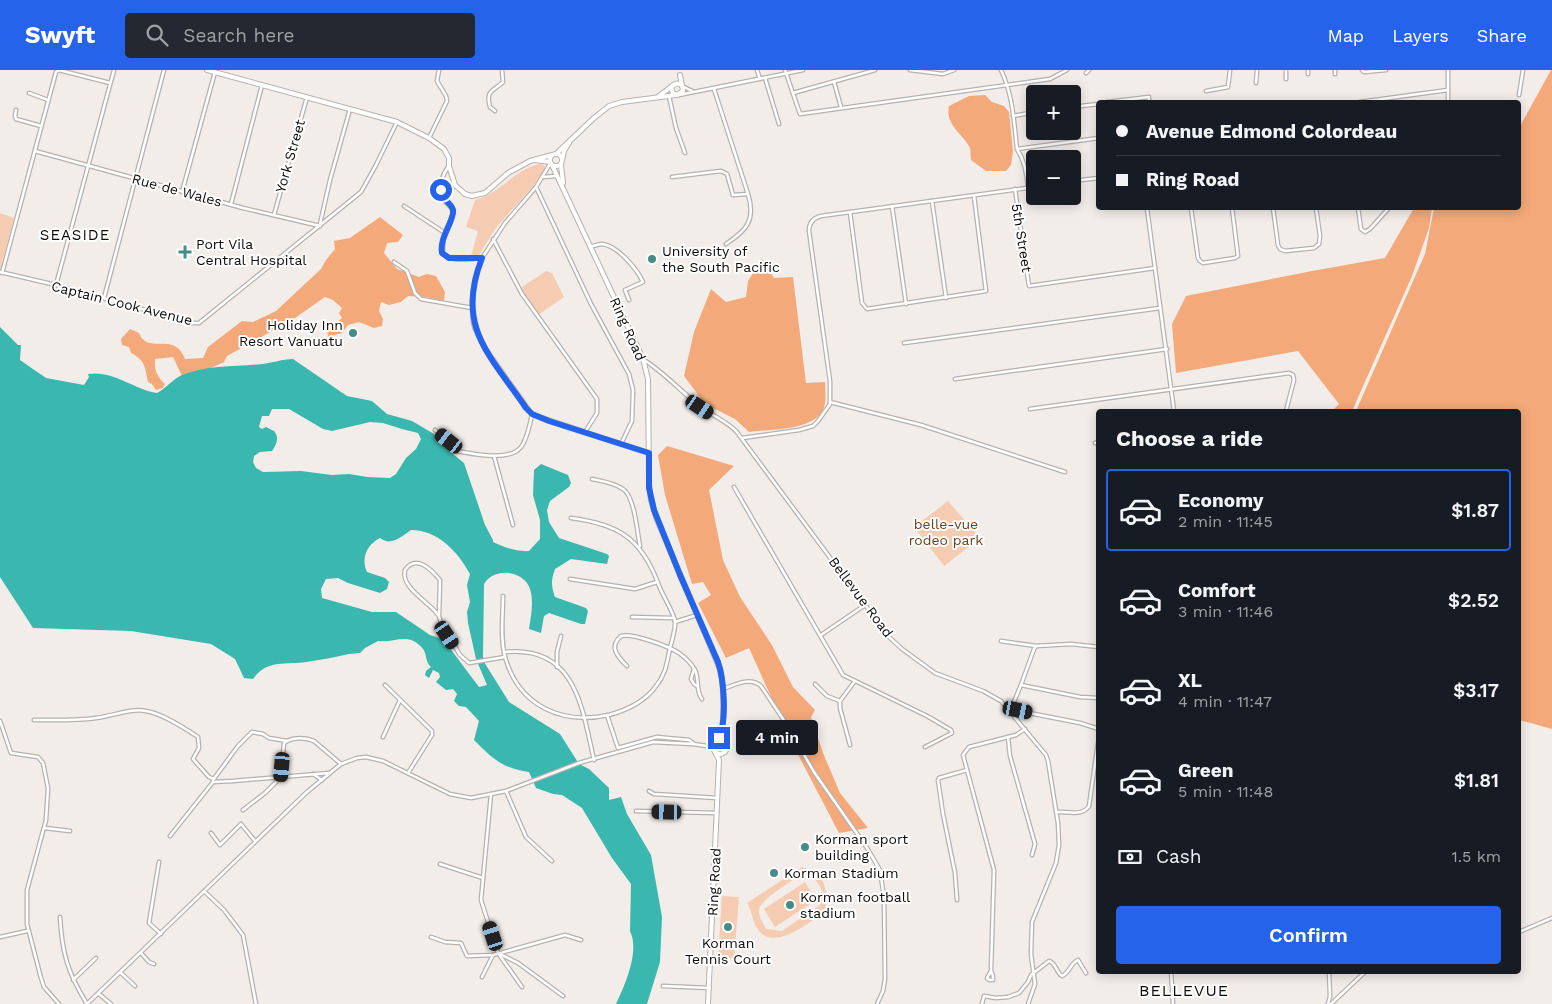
<!DOCTYPE html>
<html lang="en">
<head>
<meta charset="utf-8">
<style>
	:root { --surface:#171b24; --page:#242831; --text:#f1f3f6; --muted:#9ea1a6; --line:#363941; --accent:#2563eb }
	body { margin:0; font-family:"Work Sans",sans-serif; background:var(--page); color:var(--text); height:100vh; display:flex; flex-direction:column; font-size:19px; white-space:nowrap }
	* { box-sizing:border-box; margin:0 }
	p { font-size:16px; color:var(--muted) }
	.icon { flex:none; width:28px; height:28px; fill:none; stroke:currentColor; stroke-width:2; stroke-linecap:round; stroke-linejoin:round }
	.map { position:relative; flex:1; overflow:hidden }
	.drawer { position:absolute; left:1096px; top:339px; width:425px; height:565px; display:flex; flex-direction:column; background:var(--surface); border-radius:5px; box-shadow:0 2px 12px #0003 }
	.drawer>* { flex:none }
	.guide { position:absolute; left:1096px; top:30px; width:425px; height:110px; border-radius:5px; box-shadow:0 2px 12px #0003; display:grid; align-content:center; height:110px; padding:0 20px; background:var(--surface) }
	.tools { position:absolute; left:1026px; top:15px; display:grid; gap:10px }
	.tools a { display:grid; place-items:center; width:55px; height:55px; border-radius:5px; background:var(--surface); box-shadow:0 2px 12px #0003; font-size:25px }
	.end { position:absolute; width:22px; height:22px; margin:-11px; border:6px solid #2563eb; background:#fff; box-shadow:0 0 0 2px #fff }
	.from { border-radius:50% }
	.bubble { position:absolute; height:35px; border-radius:5px; background:var(--surface); box-shadow:0 2px 12px #0003; font-size:16px; font-weight:600; line-height:35px; text-align:center }
	.car { position:absolute; width:15px; height:30px; margin:-15px -8px; border-radius:6px; box-shadow:0 0 4px 1px #0007; background:linear-gradient(#222 24%,#8ab4d8 0 40%,#222 0 76%,#8ab4d8 0 86%,#222 0) }
	.guide b { display:flex; align-items:center; gap:18px; height:48px; font-size:19px }
	.guide b+b { border-top:1px solid var(--line) }
	.guide i { width:12px; height:12px; background:var(--text) }
	ul { padding:0; list-style:none }
	li { display:flex; align-items:center; gap:15px; height:82px; margin:0 10px 8px; padding:0 10px; border:2px solid transparent; border-radius:5px }
	li div { flex:1 }
	li b { display:block; font-size:19px }
	li em { font-style:normal; font-weight:600 }
	li.on { border-color:var(--accent) }
	li>.icon { width:45px; height:45px; stroke-width:1.5 }
	h2 { padding:0 20px; font-size:22px; line-height:60px }
	.pay { display:flex; align-items:center; gap:12px; height:55px; padding:0 20px; font-size:19px }
	.pay p { margin-inline-start:auto }
	.button { display:flex; gap:10px; margin-top:auto; padding:10px 20px }
	.button a { flex:1; height:58px; border-radius:5px; background:var(--accent); color:#fff; font-size:20px; font-weight:600; line-height:58px; text-align:center }
	header { display:flex; align-items:center; gap:30px; box-sizing:border-box; height:70px; padding:0 25px; background:var(--accent); color:#fff }
	header strong { font-size:24px }
	nav { display:flex; gap:28px; margin-inline-start:auto; font-size:18px }
	.search { width:350px; height:45px; background:var(--page); display:flex; align-items:center; gap:12px; box-sizing:border-box; padding:0 18px; border-radius:5px; color:var(--muted); font-size:19px }
	.map>svg:first-child { display:block }
</style>
</head>
<body>
<header>
<strong>Swyft</strong>
<div class="search"><svg class="icon" aria-label="search" viewBox="0 0 24 24"><circle cx="10" cy="10" r="6"/><path d="M15 15l6 6"/></svg>Search here</div>
<nav><a>Map</a><a>Layers</a><a>Share</a></nav>
</header>
<div class="map">
<svg width="1552" height="934" viewBox="0 0 1552 934">
	<rect width="100%" height="100%" fill="#f3edea"/>
	<!-- green -->
	<g fill="#f5cbb1" fill-rule="evenodd">
		<path d="M540,94L545,96C544,108 506,145 496,158C490,166 485,176 479,185L471,186L478,161L466,157L475,130C500,124 514,99 540,94Z"/>
		<path d="M0,143L14,148L0,200Z"/>
		<path d="M546,201L552,203L564,227L538,245L524,223L522,217Z"/>
		<path d="M948,431L980,468L944,496L914,457Z"/>
		<path d="M802,797C828,807 827,817 825,842C810,851 776,881 759,861C752,853 753,842 747,833ZM802,804C815,806 817,811 823,822L820,835L782,861L766,859C763,853 758,846 759,840C760,829 793,811 802,804Z"/>
		<path d="M805,812L816,830L775,857L764,839Z"/>
		<path d="M722,826L739,827L734,888L718,887Z"/>
	</g>
	<!-- forest -->
	<g fill="#f3a979">
		<path d="M1551,0H1552V659L1519,650V341H1356L1425,184L1434,138H1519V58Z"/>
		<path d="M985,25L992,32L1004,36L1009,42L1013,81L1011,95L1006,101H986L971,90C970,86 971,81 970,78C963,63 945,56 949,36L969,26Z"/>
		<path d="M1414,138H1432L1429,158L1412,206L1352,341H1332L1339,334L1298,281L1176,303L1172,254L1186,226L1312,201L1385,188Z"/>
		<path d="M380,147L403,165L398,172L387,173L384,183L397,199L419,207L427,204L436,206L445,222L444,231L426,227L408,226L401,232L389,235L381,232L379,241L383,249L382,256L374,258L359,252L348,255L342,263L328,267L327,260L342,248L339,243L342,238L333,230L325,227L295,248L278,253L272,261L227,286L224,292L211,298L182,306L173,287L155,289C154,301 157,306 165,314L163,318L156,320L152,314L148,312C145,297 145,290 131,283L129,277L122,275L121,269L130,259L139,263C148,286 174,260 185,289L203,288L208,277L242,251L253,252L276,241L321,199L326,190L335,179L334,171L350,168Z"/>
		<path d="M762,189L774,208L793,207L806,313L825,312C825,321 827,331 823,340C812,361 770,359 749,362L735,349L705,334L684,306L694,262L711,219L726,232L746,227L748,211Z"/>
		<path d="M667,376L734,396L709,420L723,490L740,527L772,575L793,617L815,640L811,647L823,683L840,723L868,758L839,763L793,675L749,578L726,588L698,533L711,525L703,512L692,514L665,425L658,385Z"/>
	</g>
	<!-- water -->
	<path fill="#3ab7af" fill-rule="evenodd" d="M0,257L18,275H21L20,290L46,308L84,315L89,307L88,304C113,300 133,319 157,323C166,318 173,309 182,305C207,295 236,297 262,294C273,293 282,289 293,289L347,326L372,331L387,344L412,351L434,364L453,384L464,393L485,455L493,470V472C503,477 517,482 529,481L540,469V450L533,425L534,400L541,394L568,405L571,413L569,417L550,431L547,440L549,452L559,468L607,484L609,486L607,494L571,489L555,499C551,510 551,516 555,527L586,538L588,541L585,554H581L549,543L544,546L541,563L529,559C531,546 534,532 530,519C524,500 494,497 484,514L483,586L484,592L509,632L560,664L579,694L589,699L609,718V730L621,727L627,744L651,785L662,847L660,892L647,934H616C625,915 640,881 630,861L631,814L612,788L582,738L562,725L553,724L536,718L529,702C502,698 493,689 474,670L479,651L466,637L459,636L454,631L457,624L453,619L446,620L436,612L440,607L439,603L433,600L429,608L425,605L426,601L431,597C425,592 427,584 423,579C409,561 395,573 378,571L365,578L360,583L349,584C335,587 321,590 306,592C286,595 267,589 253,609L244,608L235,589L211,574L131,561L33,558L0,507ZM272,339H289L323,359L332,361L370,352L383,353L402,359L418,363L421,369L416,379L406,388L396,404L390,408L367,407L349,404L332,405L301,401L263,402L256,398L253,392L254,386L260,382L272,381C276,375 280,368 274,361L266,357L262,359L259,357L262,346H269ZM411,460C438,460 458,482 470,504L467,515L470,532L467,542L468,553L476,589L487,615L479,617L443,569L430,565L396,542H372L322,528L321,519L326,509L338,508L348,513L380,523L387,519L389,512L385,508L367,502C361,489 366,475 380,468C391,477 402,466 411,460Z"/>
	<g fill="none" stroke-linecap="round" stroke-linejoin="round">
		<defs>
			<g id="street">
				<path d="M59,0L110,13"/>
				<path d="M757,0L760,9"/>
				<path d="M785,0L800,44L1050,9L1067,0"/>
				<path d="M910,0L943,4L954,0"/>
				<path d="M1001,0C1013,25 1014,52 1017,79L1099,68"/>
				<path d="M1362,0L1364,2L1386,0"/>
				<path d="M1448,0V32"/>
				<path d="M1086,3L1089,0"/>
				<path d="M1308,4V0"/>
				<path d="M1335,4V0"/>
				<path d="M765,8L779,54"/>
				<path d="M1286,9V0"/>
				<path d="M834,12L841,37"/>
				<path d="M1256,13L1257,0"/>
				<path d="M682,16L692,21"/>
				<path d="M714,19L748,124C756,150 747,160 726,174"/>
				<path d="M1206,21L1228,17L1230,0"/>
				<path d="M29,23L48,30"/>
				<path d="M793,23L875,0"/>
				<path d="M679,25L803,0"/>
				<path d="M1519,25L1523,0"/>
				<path d="M669,26L676,58L685,83"/>
				<path d="M1107,32L1149,27V32"/>
				<path d="M1360,32L1448,20"/>
				<path d="M1072,37L1099,34"/>
				<path d="M16,40L15,46L16,49L41,56"/>
				<path d="M495,41L490,37C485,20 494,21 503,12L502,0"/>
				<path d="M1013,46L1035,42"/>
				<path d="M429,68L447,31L446,26L437,11L439,0"/>
				<path d="M1017,79C1025,91 1027,104 1028,117"/>
				<path d="M35,81L243,138L320,156"/>
				<path d="M550,94L536,117L505,153L482,188L475,208L472,230L473,252L475,259L483,275L532,344L649,383"/>
				<path d="M448,97C443,104 437,119 442,128C445,132 450,136 453,140V143L443,170V183C450,193 471,189 482,188"/>
				<path d="M543,107L556,106"/>
				<path d="M672,107L721,101L727,104L733,125L748,124"/>
				<path d="M1072,111L1099,108"/>
				<path d="M536,117L591,234L629,304L633,320L632,351L621,374"/>
				<path d="M1015,119L1029,216L1155,198"/>
				<path d="M182,122L215,2"/>
				<path d="M932,131L946,228"/>
				<path d="M231,134L262,15"/>
				<path d="M404,136L445,163"/>
				<path d="M892,136L906,234"/>
				<path d="M1147,138L1174,341"/>
				<path d="M1191,138L1198,188L1200,191L1203,193L1235,188L1238,186L1232,138"/>
				<path d="M1273,138L1278,175L1280,179L1285,181L1314,178L1319,174L1320,166L1316,138"/>
				<path d="M1358,138L1361,159L1365,162L1370,159L1389,138"/>
				<path d="M850,142L862,233L867,239L986,221L974,126"/>
				<path d="M274,145L307,27"/>
				<path d="M320,154L330,110L350,39"/>
				<path d="M493,169L522,224L597,329V343L585,362"/>
				<path d="M590,177C594,176 598,174 602,174C617,175 637,199 643,212L625,220L629,230"/>
				<path d="M394,192L407,201L415,223L421,229L472,238"/>
				<path d="M0,202L56,215L192,253H199L361,122L375,97L397,52"/>
				<path d="M2,203L56,2L59,0"/>
				<path d="M56,215L114,0"/>
				<path d="M104,228L164,0"/>
				<path d="M904,273L1160,238"/>
				<path d="M644,290C665,303 681,322 701,337C713,346 726,351 736,361L889,567L902,579L935,603L983,621L1001,631L1046,685L1048,691L1058,753L1059,775L1056,793L1032,852L1031,884L1035,914L1028,934"/>
				<path d="M955,309L1167,279"/>
				<path d="M830,332L921,355L1065,402"/>
				<path d="M1030,339L1289,303L1293,305L1294,310L1286,341"/>
				<path d="M435,360L449,371L457,381C473,384 514,393 523,374C528,365 530,354 532,344"/>
				<path d="M742,368L799,360L813,356L818,351L830,334V311L809,161C809,153 813,148 821,146L1035,117"/>
				<path d="M1095,373L1099,372"/>
				<path d="M494,386L513,455"/>
				<path d="M592,409C602,411 615,413 623,419C635,427 637,462 640,476"/>
				<path d="M734,417L843,605L927,646L951,660L952,663L925,677"/>
				<path d="M570,509L635,519L657,512"/>
				<path d="M503,526C503,546 500,567 505,587C519,636 561,655 609,645C627,640 645,632 656,616C666,604 667,592 670,578C672,571 676,557 675,551C674,543 661,523 658,513C641,468 618,454 571,448"/>
				<path d="M439,546C430,532 400,518 405,500C416,484 431,499 440,510L439,546L441,553L460,585L469,593L505,587"/>
				<path d="M632,547L673,548"/>
				<path d="M675,552L697,545"/>
				<path d="M821,565L865,535"/>
				<path d="M1001,571L1036,576L1034,579L1021,615"/>
				<path d="M1036,576L1071,574L1099,577"/>
				<path d="M505,582C576,575 582,638 594,690"/>
				<path d="M627,596C618,587 608,577 621,566C633,563 668,576 679,583C686,588 691,593 695,600C700,611 695,620 702,629"/>
				<path d="M557,597V582L561,566"/>
				<path d="M694,599L691,609L694,614L697,616"/>
				<path d="M815,614L827,626L840,631L855,611"/>
				<path d="M385,615L432,661V665L408,703"/>
				<path d="M723,619C735,615 750,606 761,616L787,655L814,702L867,778L880,800L884,827L885,909L883,921L877,934"/>
				<path d="M1099,628L1080,627L1021,615L1013,634L1009,639L1080,653L1099,659"/>
				<path d="M840,631V638L850,675"/>
				<path d="M607,645L618,678L657,667L689,670L693,673"/>
				<path d="M34,650C55,650 75,651 96,648C113,646 130,638 146,641C160,643 186,659 198,667L199,678L193,689L209,707L214,709"/>
				<path d="M0,651L11,683L38,687L43,693L48,718L46,750L27,820V854L41,908L44,917L59,934"/>
				<path d="M383,667L400,630"/>
				<path d="M1008,667L1010,686L1035,774L1032,785"/>
				<path d="M707,676L714,673"/>
				<path d="M313,704L322,710"/>
				<path d="M213,710L238,676L252,662L263,664L269,668L287,671"/>
				<path d="M506,721L526,767L552,791"/>
				<path d="M649,721L654,724L717,728"/>
				<path d="M491,724L481,830L498,883L522,917"/>
				<path d="M243,740L265,723L281,707L284,673C292,667 305,667 314,671L341,694"/>
				<path d="M636,741L717,743"/>
				<path d="M1056,742C1068,741 1082,747 1089,736L1099,666"/>
				<path d="M45,758L70,761"/>
				<path d="M211,763L220,775L241,754L255,771"/>
				<path d="M170,766L213,712L233,711L329,703"/>
				<path d="M159,792L149,853L161,864"/>
				<path d="M440,794L483,808"/>
				<path d="M205,822L224,840L243,865L256,934"/>
				<path d="M957,830L955,803L943,744L938,710L939,708L967,700"/>
				<path d="M60,847C62,884 68,903 87,934"/>
				<path d="M1519,862L1552,848"/>
				<path d="M0,867L27,861"/>
				<path d="M431,867L445,872L461,873L467,886L493,885L565,865L581,870"/>
				<path d="M141,883L149,892L154,894"/>
				<path d="M500,884L518,893L563,926"/>
				<path d="M991,901L987,908L989,910H993V906L991,901L994,800L963,685L969,677L1016,665L1025,659"/>
				<path d="M1171,901L1173,934"/>
				<path d="M121,903L135,916"/>
				<path d="M482,907L493,885"/>
				<path d="M73,910L96,888"/>
				<path d="M663,916L709,918"/>
				<path d="M99,924L111,934"/>
				<path d="M87,934L307,722L341,694L357,688L366,687L383,691L450,724L471,728L506,721L579,693L653,672L693,674L707,676L714,680"/>
				<path d="M982,934L984,926L996,928L1008,927L1019,923L1028,912L1031,905L1049,891C1056,893 1056,902 1062,906C1070,903 1070,893 1078,890L1086,903"/>
				<path d="M1328,934L1330,926L1329,901"/>
				<path d="M1331,934L1366,901"/>
			</g>
			<g id="secondary">
				<path d="M207,0L397,52L429,68L444,79L449,88V96L455,115L465,124L472,126L485,123L508,103L530,91L552,85"/>
				<path d="M680,5L683,21L677,25L673,23L671,17C674,14 677,12 681,15"/>
				<path d="M659,26L671,17"/>
				<circle cx="556" cy="90" r="6"/>
				<path d="M556,84L594,48L609,36L622,32L676,25"/>
				<path d="M535,90L550,92"/>
				<path d="M562,90L564,81L569,73"/>
				<path d="M552,95L643,289L648,309L649,413L651,430L656,447L720,599C724,615 726,656 718,670"/>
				<path d="M561,95L563,113"/>
				<circle cx="720" cy="677" r="7"/>
				<path d="M708,934L719,690L715,682"/>
			</g>
		</defs>
		<!-- street casing -->
		<use href="#street" stroke="#b7b1ae" stroke-width="5"/>
		<!-- secondary casing -->
		<use href="#secondary" stroke="#b7b1ae" stroke-width="6"/>
		<!-- street -->
		<use href="#street" stroke="#fff" stroke-width="2.5"/>
		<!-- secondary -->
		<use href="#secondary" stroke="#fff" stroke-width="4"/>
	</g>
	<g fill="none" stroke-linecap="round" stroke-linejoin="round">
		<!-- route -->
		<path stroke="#2563eb" stroke-width="6" d="M441,120C442,131 451,132 453,140C455,150 439,167 442,183L449,188H482C455,257 490,285 526,338L532,344L549,351L649,383V418L654,440L680,505L718,592C724,609 727,651 719,668"/>
	</g>
	<!-- markers -->
	<g fill="#458c87" stroke="#fff" stroke-width="2">
		<path d="M182.5 174.5h5v5h5v5h-5v5h-5v-5h-5v-5h5z"/>
		<circle cx="652" cy="189" r="5"/>
		<circle cx="353" cy="263" r="5"/>
		<circle cx="805" cy="777" r="5"/>
		<circle cx="774" cy="803" r="5"/>
		<circle cx="790" cy="835" r="5"/>
		<circle cx="728" cy="857" r="5"/>
	</g>
	<g text-anchor="middle" dominant-baseline="central" stroke-width="4" stroke-linejoin="round" paint-order="stroke">
		<!-- street labels -->
		<g font-size="14" fill="#0d0b0a" stroke="#fff">
			<text transform="translate(290 86) rotate(-74)">York Street</text>
			<text transform="translate(177 120) rotate(15)">Rue de Wales</text>
			<text transform="translate(1022 168) rotate(81)">5th Street</text>
			<text transform="translate(122 233) rotate(14)">Captain Cook Avenue</text>
			<text transform="translate(628 259) rotate(66)">Ring Road</text>
			<text transform="translate(861 527) rotate(53)">Bellevue Road</text>
			<text transform="translate(714 812) rotate(-87)">Ring Road</text>
		</g>
		<!-- poi labels -->
		<g font-size="14" fill="#0d0b0a" stroke="#fff" text-anchor="start">
			<text x="196" y="174">Port Vila<tspan x="196" dy="16">Central Hospital</tspan></text>
			<text x="662" y="181">University of<tspan x="662" dy="16">the South Pacific</tspan></text>
			<text x="343" y="255" text-anchor="end">Holiday Inn<tspan x="343" dy="16">Resort Vanuatu</tspan></text>
			<text x="815" y="769">Korman sport<tspan x="815" dy="16">building</tspan></text>
			<text x="784" y="803">Korman Stadium</text>
			<text x="800" y="827">Korman football<tspan x="800" dy="16">stadium</tspan></text>
			<text x="728" y="873" text-anchor="middle">Korman<tspan x="728" dy="16">Tennis Court</tspan></text>
		</g>
		<!-- park labels -->
		<g font-size="14" fill="#6e3e1b" stroke="#fff">
			<text x="946" y="454">belle-vue<tspan x="946" dy="16">rodeo park</tspan></text>
		</g>
		<!-- neighbourhood labels -->
		<g font-size="15" letter-spacing="1" fill="#0d0b0a" stroke="#fff">
			<text x="75" y="165">SEASIDE</text>
		</g>
		<!-- quarter labels -->
		<g font-size="16" letter-spacing="1" fill="#0d0b0a" stroke="#fff">
			<text x="1184" y="920">BELLEVUE</text>
		</g>
	</g>
</svg>
<div class="tools">
<a>+</a>
<a>−</a>
</div>
<i class="end from" style="left:441px;top:120px"></i>
<i class="end" style="left:719px;top:668px"></i>
<div class="bubble" style="left:736px;top:650px;width:82px">4 min</div>
<i class="car" style="left:700px;top:337px;rotate:124deg"></i>
<i class="car" style="left:449px;top:371px;rotate:308deg"></i>
<i class="car" style="left:447px;top:565px;rotate:146deg"></i>
<i class="car" style="left:1018px;top:640px;rotate:102deg"></i>
<i class="car" style="left:282px;top:697px;rotate:185deg"></i>
<i class="car" style="left:667px;top:742px;rotate:271deg"></i>
<i class="car" style="left:493px;top:866px;rotate:342deg"></i>
<div class="guide">
<b><i class="from"></i>Avenue Edmond Colordeau</b>
<b><i></i>Ring Road</b>
</div>
<section class="drawer">
<h2>Choose a ride</h2>
<ul>
<li class="on"><svg class="icon" aria-label="car" viewBox="0 0 24 24"><path d="M5 17H2v-5l4-1 3-4h7l3 4 3 1v5h-3M9 17h6M6 11h13"/><circle cx="7" cy="17" r="2"/><circle cx="17" cy="17" r="2"/></svg><div><b>Economy</b><p>2 min · 11:45</p></div><em>$1.87</em></li>
<li><svg class="icon" aria-label="car" viewBox="0 0 24 24"><path d="M5 17H2v-5l4-1 3-4h7l3 4 3 1v5h-3M9 17h6M6 11h13"/><circle cx="7" cy="17" r="2"/><circle cx="17" cy="17" r="2"/></svg><div><b>Comfort</b><p>3 min · 11:46</p></div><em>$2.52</em></li>
<li><svg class="icon" aria-label="car" viewBox="0 0 24 24"><path d="M5 17H2v-5l4-1 3-4h7l3 4 3 1v5h-3M9 17h6M6 11h13"/><circle cx="7" cy="17" r="2"/><circle cx="17" cy="17" r="2"/></svg><div><b>XL</b><p>4 min · 11:47</p></div><em>$3.17</em></li>
<li><svg class="icon" aria-label="car" viewBox="0 0 24 24"><path d="M5 17H2v-5l4-1 3-4h7l3 4 3 1v5h-3M9 17h6M6 11h13"/><circle cx="7" cy="17" r="2"/><circle cx="17" cy="17" r="2"/></svg><div><b>Green</b><p>5 min · 11:48</p></div><em>$1.81</em></li>
</ul>
<div class="pay"><svg class="icon" aria-label="cash" viewBox="0 0 24 24"><path d="M3 7h18v10H3z"/><circle cx="12" cy="12" r="2"/></svg>Cash<p>1.5 km</p></div>
<div class="button"><a>Confirm</a></div>
</section>
</div>
</body>
</html>
